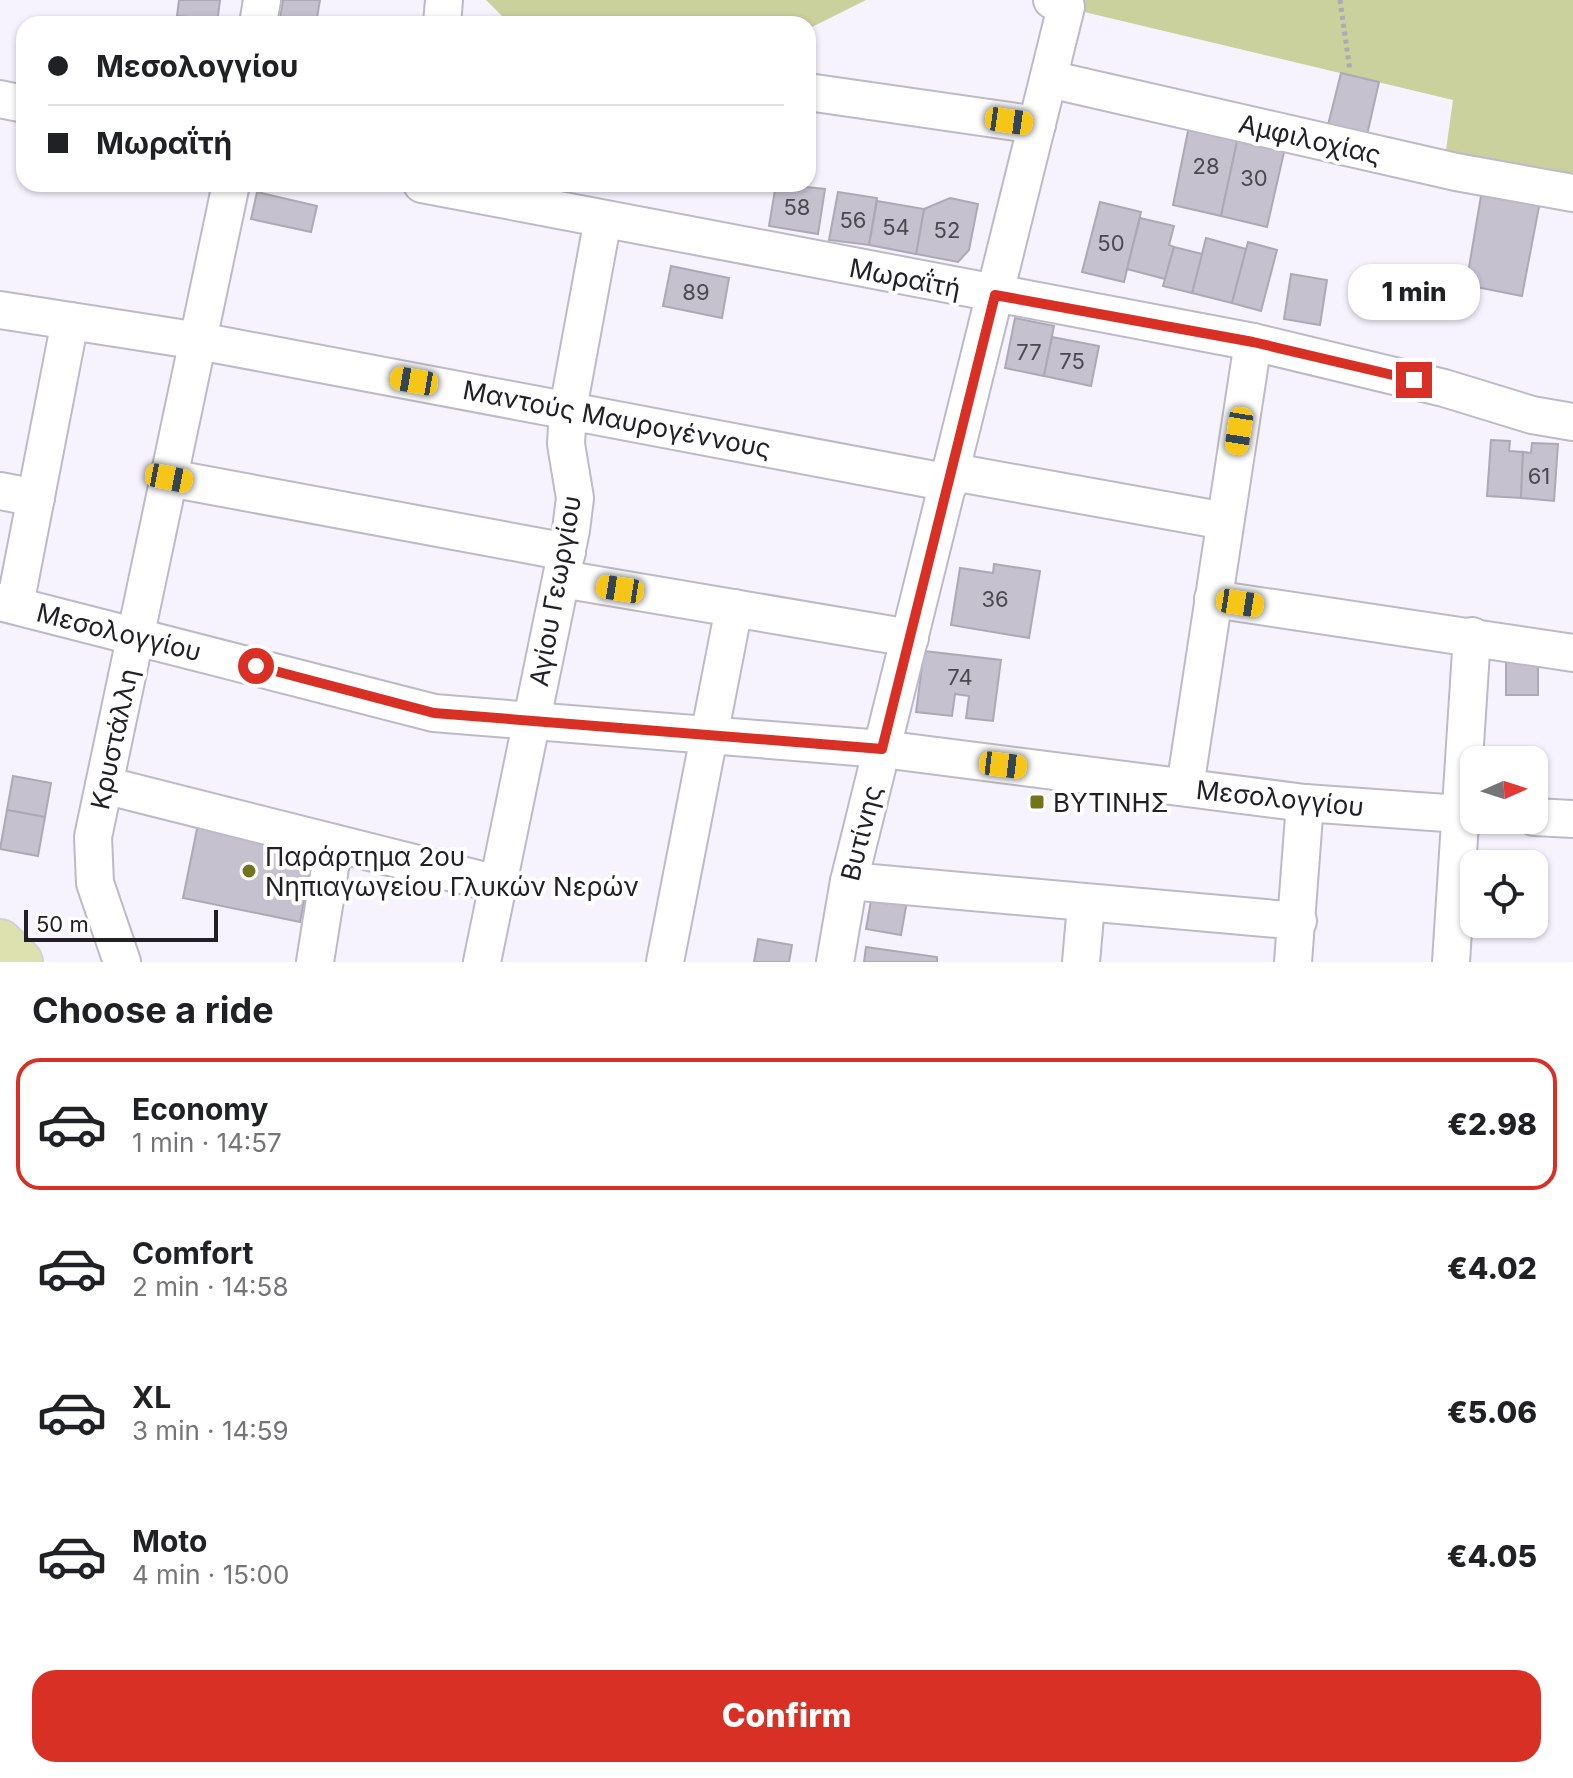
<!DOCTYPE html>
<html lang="en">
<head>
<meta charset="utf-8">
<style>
	:root { --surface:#fff; --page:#f6f6f6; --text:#202124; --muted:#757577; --line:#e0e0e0; --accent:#d93025 }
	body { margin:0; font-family:Inter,sans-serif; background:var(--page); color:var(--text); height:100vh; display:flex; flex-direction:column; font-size:30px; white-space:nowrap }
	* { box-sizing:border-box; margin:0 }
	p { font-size:26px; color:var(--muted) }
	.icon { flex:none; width:44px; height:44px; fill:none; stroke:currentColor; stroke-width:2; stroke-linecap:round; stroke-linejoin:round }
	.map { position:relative; height:962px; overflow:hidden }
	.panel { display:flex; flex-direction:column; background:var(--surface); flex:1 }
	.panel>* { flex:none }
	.banner { position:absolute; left:16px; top:16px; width:800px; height:176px; border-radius:24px; box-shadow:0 2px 6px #0004; display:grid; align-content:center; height:176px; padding:0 32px; background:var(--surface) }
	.needle { width:52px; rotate:87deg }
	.buttons { position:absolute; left:1460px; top:746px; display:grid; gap:16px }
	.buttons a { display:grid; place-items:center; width:88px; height:88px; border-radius:16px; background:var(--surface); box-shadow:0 2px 6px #0004; font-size:40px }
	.scale { position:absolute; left:24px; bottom:20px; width:194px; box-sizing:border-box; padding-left:8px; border:4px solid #222025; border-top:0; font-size:22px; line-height:28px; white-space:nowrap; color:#222025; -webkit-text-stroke:6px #fff; paint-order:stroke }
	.end { position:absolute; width:36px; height:36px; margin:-18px; border:10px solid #d93025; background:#fff; box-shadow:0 0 0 4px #fff }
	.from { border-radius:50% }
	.bubble { position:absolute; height:56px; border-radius:24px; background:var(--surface); box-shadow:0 2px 6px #0004; font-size:26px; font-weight:800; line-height:56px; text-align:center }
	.car { position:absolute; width:24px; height:48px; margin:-24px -12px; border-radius:10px; box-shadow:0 0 6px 2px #0007; background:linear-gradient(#f5c518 24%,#345 0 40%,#f5c518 0 76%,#345 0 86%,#f5c518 0) }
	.banner b { display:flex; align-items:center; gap:28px; height:76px; font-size:30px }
	.banner b+b { border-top:2px solid var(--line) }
	.banner i { width:20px; height:20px; background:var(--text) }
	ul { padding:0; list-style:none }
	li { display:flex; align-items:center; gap:24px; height:132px; margin:0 16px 12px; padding:0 16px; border:4px solid transparent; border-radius:24px }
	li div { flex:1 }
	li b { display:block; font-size:30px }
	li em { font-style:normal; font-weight:800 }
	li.selected { border-color:var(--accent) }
	li>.icon { width:72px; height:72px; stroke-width:1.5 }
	h2 { padding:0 32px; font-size:36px; line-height:96px }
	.button { display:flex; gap:16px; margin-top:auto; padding:16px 32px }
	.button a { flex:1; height:92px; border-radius:24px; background:var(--accent); color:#fff; font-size:32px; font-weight:800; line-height:92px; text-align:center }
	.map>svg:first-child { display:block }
</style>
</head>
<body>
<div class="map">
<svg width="1573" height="962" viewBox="0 0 1573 962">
	<rect width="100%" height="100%" fill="#f6f3fe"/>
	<!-- green -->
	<g fill="#cbd19c">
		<path d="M486,0H866L808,29V24H520L509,23Z"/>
		<path d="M1034,0H1573V179L1446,150L1453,100Z"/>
	</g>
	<!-- building -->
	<g fill="#c5c1cf" stroke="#aca9b6" stroke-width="2">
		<path d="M179,0H220L217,24H185L186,17L177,16Z"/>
		<path d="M283,0H320L316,24H279Z"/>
		<path d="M1341,73L1379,82L1367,135L1328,125Z"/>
		<path d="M1191,116L1240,128L1221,216L1173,205Z"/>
		<path d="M1240,128L1287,139L1267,227L1221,216Z"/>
		<path d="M776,184L825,189L818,234L769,226Z"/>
		<path d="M1483,184L1541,196L1522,296L1466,285Z"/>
		<path d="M257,192L317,206L311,232L251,219Z"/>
		<path d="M838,192L877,198L869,245L829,240Z"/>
		<path d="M950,198L978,204L969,250L958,262L916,254L924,209Z"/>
		<path d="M877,201L924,209L916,254L869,245Z"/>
		<path d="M1100,202L1141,212L1124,282L1082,272Z"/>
		<path d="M1140,218L1174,226L1169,245L1174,247L1165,279L1127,269Z"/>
		<path d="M1206,238L1246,249L1232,303L1192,293Z"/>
		<path d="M1248,242L1277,250L1261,311L1232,303Z"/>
		<path d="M1174,247L1202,254L1192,293L1163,286Z"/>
		<path d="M671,266L729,278L722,318L663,306Z"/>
		<path d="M1291,274L1327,280L1320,325L1284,319Z"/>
		<path d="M1015,318L1054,326L1044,376L1005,368Z"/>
		<path d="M1052,337L1099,346L1091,386L1044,376Z"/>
		<path d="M1491,440L1510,441L1509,451L1523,452L1521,498L1487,496Z"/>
		<path d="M1532,443L1558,444L1554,501L1521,498L1523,452L1531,453Z"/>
		<path d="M994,564L1040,571L1029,638L951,625L960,568L993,573Z"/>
		<path d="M924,651L1001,660L993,721L966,718L969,696L955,694L952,716L916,712Z"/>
		<rect x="1506" y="660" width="32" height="35"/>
		<path d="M13,776L51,783L45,817L7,810Z"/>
		<path d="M7,810L45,817L38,856L0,849Z"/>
		<path d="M199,819L316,843L300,922L183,898Z"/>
		<path d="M873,889L908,895L901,935L866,929Z"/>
		<path d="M758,939L792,945L789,962H754Z"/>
		<path d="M866,947L937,957V962H864Z"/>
	</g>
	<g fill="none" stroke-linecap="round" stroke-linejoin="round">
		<defs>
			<g id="minor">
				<path d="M258,24L262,0"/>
				<path d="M442,24L444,0"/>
				<path d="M1049,79L1456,172L1573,193"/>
				<path d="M808,92L1037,125"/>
				<path d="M0,99L24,104"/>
				<path d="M422,184L1253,342L1444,388L1532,415L1573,422"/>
				<path d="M0,310L199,341L950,483"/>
				<path d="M953,472L1225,521"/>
				<path d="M169,478L567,552"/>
				<path d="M0,491L36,498"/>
				<path d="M562,579L910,638"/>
				<path d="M1213,599L1573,653"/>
				<path d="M0,602L434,713L882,749L1305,803L1474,815"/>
				<path d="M15,605L70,321"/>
				<path d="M104,785L497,884"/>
				<path d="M1185,787L1253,342"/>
				<path d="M1534,817L1573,819"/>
				<path d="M849,881L1298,921"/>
				<path d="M122,962L95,883L93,837L231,184"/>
				<path d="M315,962L334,843"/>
				<path d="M482,962L571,530L575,498L566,444L568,409L603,219"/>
				<path d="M665,962L734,608"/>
				<path d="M835,962L849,881L1066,7L1065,2L1052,0"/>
				<path d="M1081,962L1086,905"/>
				<path d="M1293,962L1305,803"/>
				<path d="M1451,962L1472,636"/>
			</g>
			<path id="major" d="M0,942L20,962"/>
		</defs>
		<!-- minor casing -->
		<use href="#minor" stroke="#bdbac7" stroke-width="40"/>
		<!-- major casing -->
		<use href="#major" stroke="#d3d2d3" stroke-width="48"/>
		<!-- path -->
		<path stroke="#adaab3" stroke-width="5" stroke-dasharray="4 4" stroke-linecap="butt" d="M1340,0L1350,71"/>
		<!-- minor -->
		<use href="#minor" stroke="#fff" stroke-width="36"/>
		<!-- major -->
		<use href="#major" stroke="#dde1b0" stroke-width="44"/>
	</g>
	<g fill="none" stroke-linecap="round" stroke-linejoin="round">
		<!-- route -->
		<path stroke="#d93025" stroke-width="10" d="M256,666L434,713L882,749L995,295L1253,342L1414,380"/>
	</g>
	<!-- markers -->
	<g fill="#70751c" stroke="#fff" stroke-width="3">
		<rect x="1029" y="794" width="16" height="16" rx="4"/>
		<circle cx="249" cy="871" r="8"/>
	</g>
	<g text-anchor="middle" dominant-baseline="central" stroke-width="8" stroke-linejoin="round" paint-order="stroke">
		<!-- number labels -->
		<g font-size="22" fill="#4b4850">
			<text x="1206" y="166">28</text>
			<text x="1254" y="178">30</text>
			<text x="797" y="207">58</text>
			<text x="853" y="220">56</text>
			<text x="896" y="227">54</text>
			<text x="947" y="230">52</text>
			<text x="1111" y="243">50</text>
			<text x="696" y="292">89</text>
			<text x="1029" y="352">77</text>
			<text x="1072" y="361">75</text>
			<text x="1539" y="476">61</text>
			<text x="995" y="599">36</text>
			<text x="960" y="677">74</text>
		</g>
		<!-- street labels -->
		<g font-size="26" fill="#222025" stroke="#fff">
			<text transform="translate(1310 139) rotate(13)">Αμφιλοχίας</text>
			<text transform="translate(905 278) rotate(11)">Μωραΐτή</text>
			<text transform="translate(617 419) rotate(11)">Μαντούς Μαυρογέννους</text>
			<text transform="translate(555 591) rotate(-80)">Αγίου Γεωργίου</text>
			<text transform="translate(119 632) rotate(14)">Μεσολογγίου</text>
			<text transform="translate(114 739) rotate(-78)">Κρυστάλλη</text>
			<text transform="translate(1280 798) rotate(6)">Μεσολογγίου</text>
			<text transform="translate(861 833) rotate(-76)">Βυτίνης</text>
		</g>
		<!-- poi labels -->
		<g font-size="26" fill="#222025" stroke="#fff" text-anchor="start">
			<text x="1053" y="802">ΒΥΤΙΝΗΣ</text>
			<text x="265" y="856">Παράρτημα 2ου<tspan x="265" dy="30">Νηπιαγωγείου Γλυκών Νερών</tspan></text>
		</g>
	</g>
</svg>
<div class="buttons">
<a><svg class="needle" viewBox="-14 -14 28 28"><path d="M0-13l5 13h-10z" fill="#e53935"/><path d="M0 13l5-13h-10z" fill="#757577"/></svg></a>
<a><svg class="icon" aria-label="locate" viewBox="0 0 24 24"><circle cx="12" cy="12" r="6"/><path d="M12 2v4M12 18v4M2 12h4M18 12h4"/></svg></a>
</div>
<div class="scale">50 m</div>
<i class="end from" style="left:256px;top:666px"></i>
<i class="end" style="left:1414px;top:380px"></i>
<div class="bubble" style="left:1348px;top:264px;width:132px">1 min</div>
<i class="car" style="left:1009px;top:121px;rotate:98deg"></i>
<i class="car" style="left:414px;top:381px;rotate:280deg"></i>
<i class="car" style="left:1239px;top:431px;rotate:189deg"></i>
<i class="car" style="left:169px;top:478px;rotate:101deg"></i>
<i class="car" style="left:620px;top:589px;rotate:279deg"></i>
<i class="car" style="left:1240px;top:603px;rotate:99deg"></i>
<i class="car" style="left:1003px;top:765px;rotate:97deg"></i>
<div class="banner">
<b><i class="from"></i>Μεσολογγίου</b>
<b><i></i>Μωραΐτή</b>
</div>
</div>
<section class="panel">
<h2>Choose a ride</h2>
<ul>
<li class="selected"><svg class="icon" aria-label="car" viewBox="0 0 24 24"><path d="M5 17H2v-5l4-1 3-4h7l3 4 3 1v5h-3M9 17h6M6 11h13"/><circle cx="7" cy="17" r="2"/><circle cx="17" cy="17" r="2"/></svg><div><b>Economy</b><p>1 min · 14:57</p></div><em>€2.98</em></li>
<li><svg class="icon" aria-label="car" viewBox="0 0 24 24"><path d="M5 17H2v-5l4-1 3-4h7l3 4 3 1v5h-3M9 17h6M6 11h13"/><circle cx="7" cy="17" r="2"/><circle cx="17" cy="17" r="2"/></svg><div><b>Comfort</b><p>2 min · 14:58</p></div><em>€4.02</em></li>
<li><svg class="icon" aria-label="car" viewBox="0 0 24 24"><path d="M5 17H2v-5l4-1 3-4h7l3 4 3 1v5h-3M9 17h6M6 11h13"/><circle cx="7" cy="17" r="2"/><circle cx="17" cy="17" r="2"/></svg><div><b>XL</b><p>3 min · 14:59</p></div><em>€5.06</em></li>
<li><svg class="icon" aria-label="car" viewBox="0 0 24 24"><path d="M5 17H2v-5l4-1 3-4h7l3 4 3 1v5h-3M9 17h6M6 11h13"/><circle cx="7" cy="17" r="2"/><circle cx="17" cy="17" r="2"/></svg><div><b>Moto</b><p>4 min · 15:00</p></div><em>€4.05</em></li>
</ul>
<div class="button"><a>Confirm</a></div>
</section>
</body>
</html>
